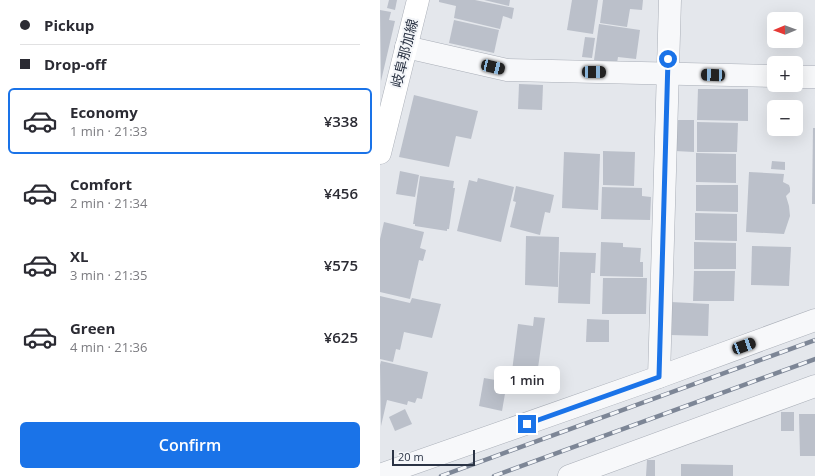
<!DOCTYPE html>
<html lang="en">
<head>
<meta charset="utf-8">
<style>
	:root { --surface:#fff; --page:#f2f2f3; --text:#2b2b33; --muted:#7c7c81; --line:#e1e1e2; --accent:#1a73e8 }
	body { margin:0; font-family:"Open Sans","Noto Sans JP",sans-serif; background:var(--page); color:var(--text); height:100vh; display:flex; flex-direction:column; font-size:15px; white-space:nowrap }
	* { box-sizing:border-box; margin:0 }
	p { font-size:13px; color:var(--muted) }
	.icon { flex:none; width:22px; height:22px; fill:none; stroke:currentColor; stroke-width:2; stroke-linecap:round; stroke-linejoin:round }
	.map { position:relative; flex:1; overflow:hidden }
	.side { display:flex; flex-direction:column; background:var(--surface); width:380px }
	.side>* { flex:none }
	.hud { display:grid; align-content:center; height:88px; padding:0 20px; background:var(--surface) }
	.needle { width:26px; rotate:269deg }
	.controls { position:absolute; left:387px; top:12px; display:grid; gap:8px }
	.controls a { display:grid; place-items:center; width:36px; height:36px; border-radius:6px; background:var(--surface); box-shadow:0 4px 16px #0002; font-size:20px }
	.scale { position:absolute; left:12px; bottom:10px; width:83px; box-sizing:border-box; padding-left:4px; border:2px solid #2b3445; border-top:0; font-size:11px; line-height:14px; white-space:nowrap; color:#2b3445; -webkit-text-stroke:3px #f4f6f9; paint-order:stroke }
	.end { position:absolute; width:18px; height:18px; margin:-9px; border:5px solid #1a73e8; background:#fff; box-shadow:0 0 0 2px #fff }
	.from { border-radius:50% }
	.bubble { position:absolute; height:28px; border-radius:6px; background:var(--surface); box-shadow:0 4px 16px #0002; font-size:13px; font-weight:600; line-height:28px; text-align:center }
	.car { position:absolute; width:12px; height:24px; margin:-12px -6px; border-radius:5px; box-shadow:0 0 3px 1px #0007; background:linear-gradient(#222 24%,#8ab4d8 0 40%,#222 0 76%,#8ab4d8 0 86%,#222 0) }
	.hud b { display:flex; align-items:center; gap:14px; height:38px; font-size:15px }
	.hud b+b { border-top:1px solid var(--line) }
	.hud i { width:10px; height:10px; background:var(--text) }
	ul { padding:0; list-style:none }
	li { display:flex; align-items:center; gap:12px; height:66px; margin:0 8px 6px; padding:0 12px; border:2px solid transparent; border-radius:6px }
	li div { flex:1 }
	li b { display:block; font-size:15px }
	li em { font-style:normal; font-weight:600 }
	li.selected { border-color:var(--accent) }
	li>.icon { width:36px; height:36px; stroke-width:1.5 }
	.button { display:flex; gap:8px; margin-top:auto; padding:8px 20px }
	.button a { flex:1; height:46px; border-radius:6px; background:var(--accent); color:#fff; font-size:16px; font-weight:600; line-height:46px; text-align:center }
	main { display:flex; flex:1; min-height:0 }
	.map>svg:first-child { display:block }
</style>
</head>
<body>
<main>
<section class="side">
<div class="hud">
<b><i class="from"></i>Pickup</b>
<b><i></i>Drop-off</b>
</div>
<ul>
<li class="selected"><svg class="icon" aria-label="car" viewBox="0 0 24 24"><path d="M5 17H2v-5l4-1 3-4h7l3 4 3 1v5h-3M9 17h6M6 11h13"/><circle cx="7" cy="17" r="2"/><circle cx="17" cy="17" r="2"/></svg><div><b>Economy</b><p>1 min · 21:33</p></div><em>¥338</em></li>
<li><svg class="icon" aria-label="car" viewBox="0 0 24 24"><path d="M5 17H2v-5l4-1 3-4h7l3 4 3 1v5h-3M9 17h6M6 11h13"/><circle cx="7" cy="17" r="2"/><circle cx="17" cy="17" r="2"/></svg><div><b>Comfort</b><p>2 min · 21:34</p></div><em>¥456</em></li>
<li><svg class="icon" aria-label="car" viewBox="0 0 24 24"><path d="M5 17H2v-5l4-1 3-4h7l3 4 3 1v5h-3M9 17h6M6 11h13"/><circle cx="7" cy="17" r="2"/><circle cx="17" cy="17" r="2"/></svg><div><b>XL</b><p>3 min · 21:35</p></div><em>¥575</em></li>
<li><svg class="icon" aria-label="car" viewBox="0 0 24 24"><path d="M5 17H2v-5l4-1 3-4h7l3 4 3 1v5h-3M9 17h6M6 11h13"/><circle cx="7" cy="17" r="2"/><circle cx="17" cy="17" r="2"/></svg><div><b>Green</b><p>4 min · 21:36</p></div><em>¥625</em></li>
</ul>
<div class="button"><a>Confirm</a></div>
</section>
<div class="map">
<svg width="435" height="476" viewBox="0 0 435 476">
	<rect width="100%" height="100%" fill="#e4e7ec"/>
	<!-- building -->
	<g fill="#bbc0ca">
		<path d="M9,0H17L15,10L7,8Z"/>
		<path d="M59,0H95L134,8L132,19L123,16L120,29L74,18L76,6L59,2Z"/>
		<path d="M104,0H130L129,6Z"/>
		<path d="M192,0H218L213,34L187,30Z"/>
		<path d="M223,0H263L262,10L250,9L247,27L220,23Z"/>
		<path d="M0,10L11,12L9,20L15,21L1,81Z"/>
		<path d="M74,20L119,30L114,53L69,43Z"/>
		<path d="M219,24L260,30L256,59L238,57L237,63L214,60Z"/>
		<path d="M205,37L215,38L212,58L202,57Z"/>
		<path d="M139,84L163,85L162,110L138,109Z"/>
		<path d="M318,89H368V121L317,120Z"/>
		<path d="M34,95L98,111L91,139L76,136L69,167L19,157Z"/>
		<path d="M296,120H314V152L295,151Z"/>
		<path d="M317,122L358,123L357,152H317Z"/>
		<path d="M433,128H435V204H432Z"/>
		<path d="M223,151L255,152L254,186L223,185Z"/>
		<path d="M184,152L220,154L218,210L182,208Z"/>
		<path d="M316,153L356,154V183L316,182Z"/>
		<path d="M392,161L405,162V170L391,169Z"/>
		<path d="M20,171L39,175L35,197L16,194Z"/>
		<path d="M369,172L404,174L403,182L409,185L410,188V192L406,196L409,206L410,216L404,234L366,232Z"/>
		<path d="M40,176L74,181L73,188H75L69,229H67V231L35,226V224H33Z"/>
		<path d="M98,178L134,187L121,242L77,231L89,180L97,182Z"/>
		<path d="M316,185H358V212L316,211Z"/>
		<path d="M136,186L174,195L170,213L165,212L160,235L130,227L136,202L133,201Z"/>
		<path d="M222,187L262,188V196L271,197L270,220L221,219Z"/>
		<path d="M315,213L357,214V241L315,240Z"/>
		<path d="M4,222L44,232L40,248L46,250L43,261L39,260L30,299L0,292V239Z"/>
		<path d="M146,236L179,237L178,287L145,285Z"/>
		<path d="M221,242L243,243V247L261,248L260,262H263V277L220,276Z"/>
		<path d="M314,242L356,243V269H314Z"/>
		<path d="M372,246L411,247L409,286L371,285Z"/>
		<path d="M180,252L216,253L215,273H211L210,304L178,303Z"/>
		<path d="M314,271H355L354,301H313Z"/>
		<path d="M223,278H267L266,314H222Z"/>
		<path d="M0,296L30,303L32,298L61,304L52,338L24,332L20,350L16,349L13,362L0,359Z"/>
		<path d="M291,302L329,304L328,336L290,335Z"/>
		<path d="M154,317L165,318L156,382L131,379L138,324L153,326Z"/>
		<path d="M207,319L229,320V342H206Z"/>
		<path d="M1,361L48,372L42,399L37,398L35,403L28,401L27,405L7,400L1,426L0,365Z"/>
		<path d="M104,378L127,382L122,411L99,406Z"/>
		<path d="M25,409L32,424L15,431L9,417Z"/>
		<rect x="401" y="412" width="13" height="19"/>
		<path d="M419,414H435V456H420Z"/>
		<path d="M267,460H275V476H266Z"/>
		<path d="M301,464L353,465V476H301Z"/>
	</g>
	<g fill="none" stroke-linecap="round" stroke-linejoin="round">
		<defs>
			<g id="street">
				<path d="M26,47L127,70L394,76"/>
				<path d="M416,77H435"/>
				<path d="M279,377L290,0"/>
				<path d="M0,475L279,377L435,320"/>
				<path d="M189,476L435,386"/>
			</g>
			<path id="secondary" d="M0,153L38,0"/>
		</defs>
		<!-- street casing -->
		<use href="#street" stroke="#a9aeb7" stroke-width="23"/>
		<!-- secondary casing -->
		<use href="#secondary" stroke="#a9aeb7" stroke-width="23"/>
		<!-- street -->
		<use href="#street" stroke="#f7f8fa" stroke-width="22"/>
		<!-- secondary -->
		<use href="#secondary" stroke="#fff" stroke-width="22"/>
		<defs>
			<g id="rail">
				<path d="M61,476L435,340"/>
				<path d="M114,476L435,359"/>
			</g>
		</defs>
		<!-- rail casing -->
		<use href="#rail" stroke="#7d8696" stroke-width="4.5"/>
		<!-- rail -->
		<use href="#rail" stroke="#f4f6f9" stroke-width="3" stroke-dasharray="9" stroke-linecap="butt"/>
	</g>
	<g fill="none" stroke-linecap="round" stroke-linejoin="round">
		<!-- route -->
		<path stroke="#1a73e8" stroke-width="5" d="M147,424L279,377L288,59"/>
	</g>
	<g text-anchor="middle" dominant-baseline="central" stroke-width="4" stroke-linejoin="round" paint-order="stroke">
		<!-- street labels -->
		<g font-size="14" fill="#2b3445" stroke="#f4f6f9">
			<text transform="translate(24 53) rotate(-76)">岐阜那加線</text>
		</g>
	</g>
</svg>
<div class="controls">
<a><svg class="needle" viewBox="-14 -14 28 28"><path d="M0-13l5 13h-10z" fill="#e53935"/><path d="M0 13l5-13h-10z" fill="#7c7c81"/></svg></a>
<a>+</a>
<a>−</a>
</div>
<div class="scale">20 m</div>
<i class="end from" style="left:288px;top:59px"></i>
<i class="end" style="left:147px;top:424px"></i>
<div class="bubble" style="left:114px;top:366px;width:66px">1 min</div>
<i class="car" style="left:113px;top:67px;rotate:103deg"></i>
<i class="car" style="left:214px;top:72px;rotate:91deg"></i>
<i class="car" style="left:333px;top:75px;rotate:272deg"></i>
<i class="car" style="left:364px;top:346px;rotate:70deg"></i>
</div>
</main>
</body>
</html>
